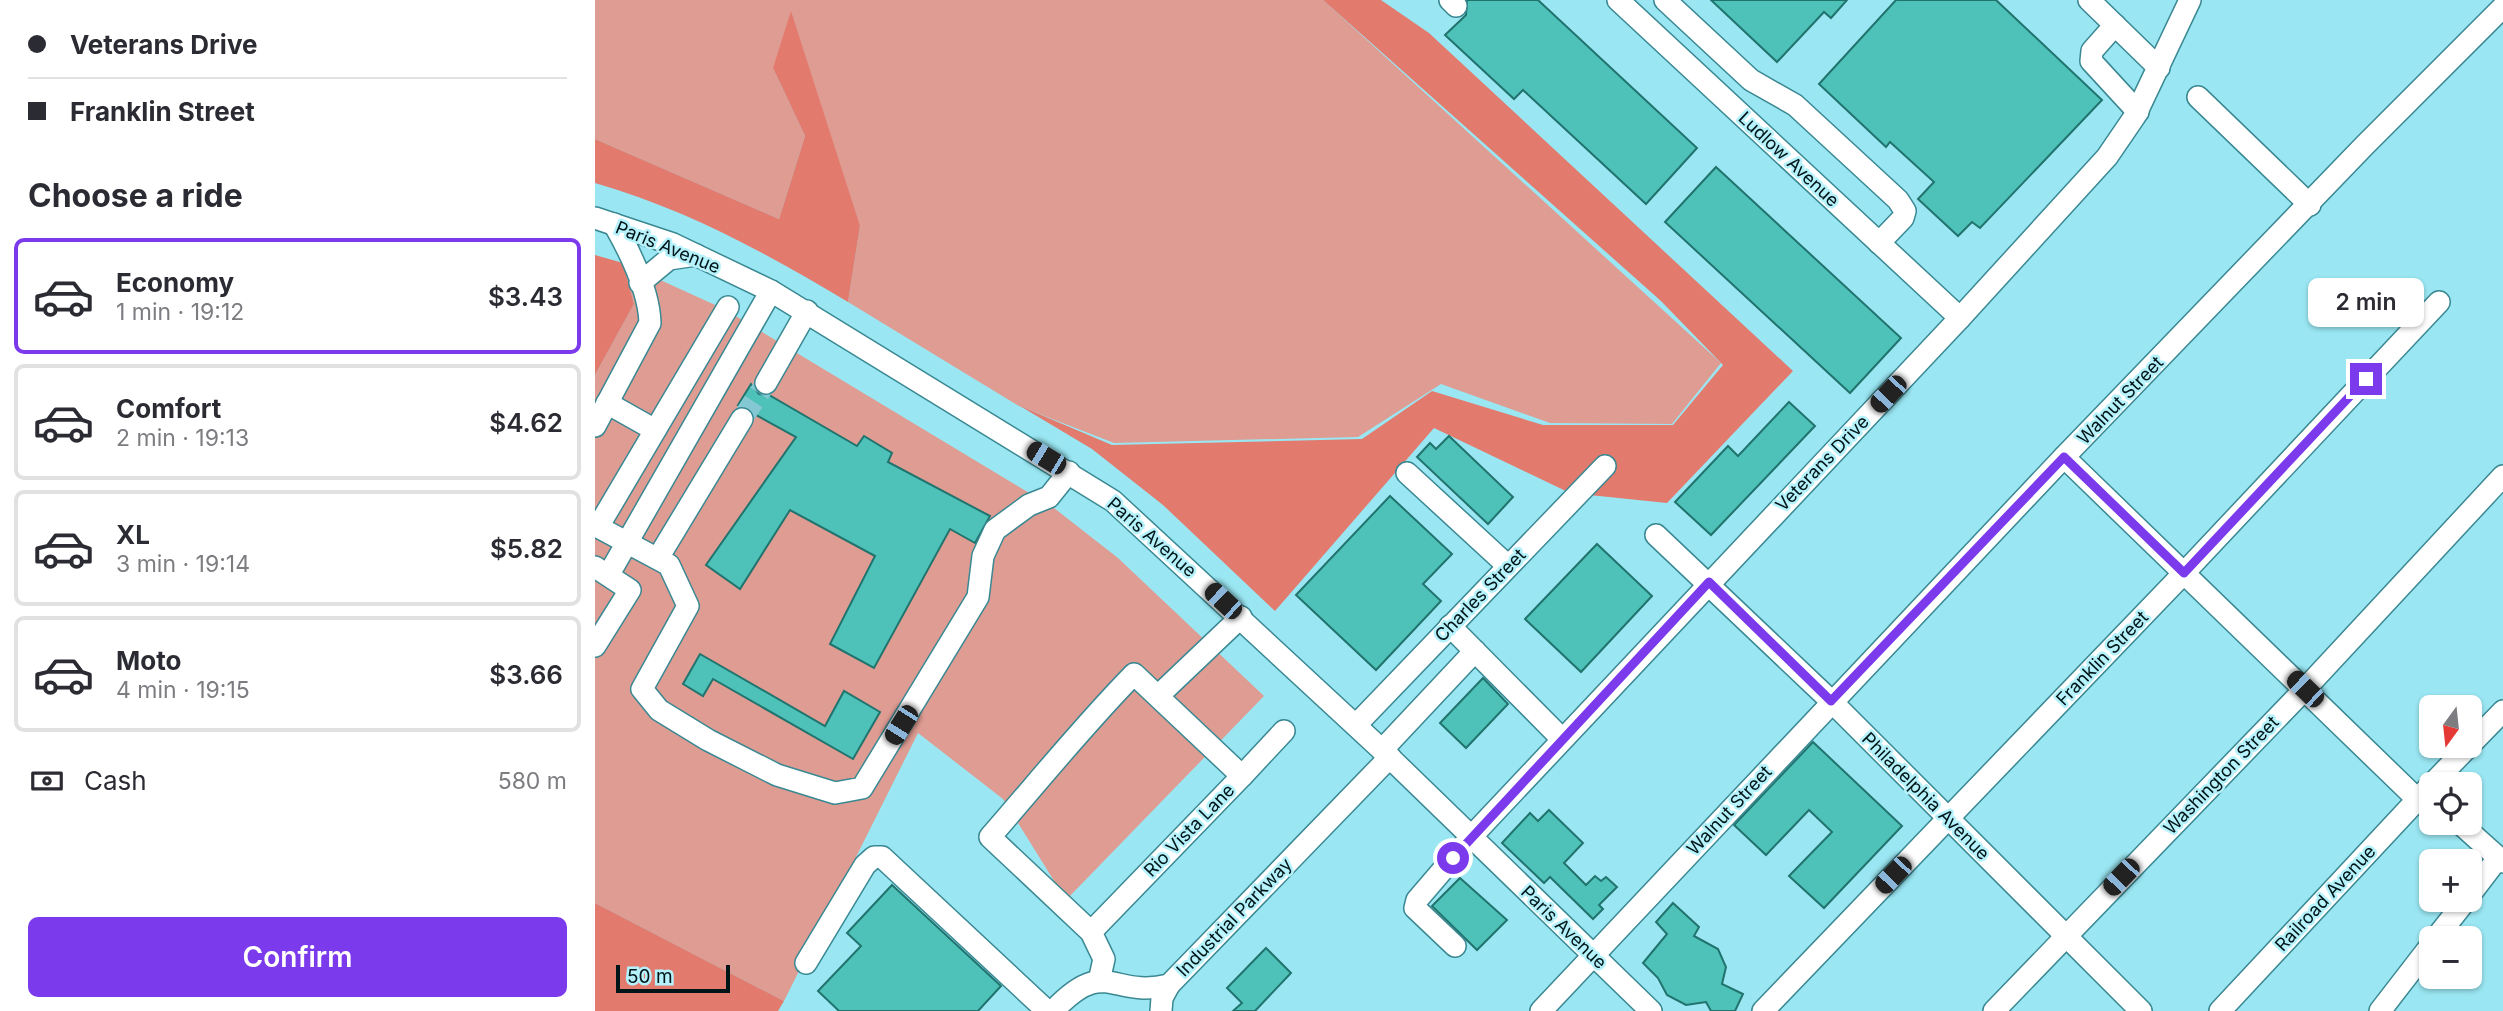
<!DOCTYPE html>
<html lang="en">
<head>
<meta charset="utf-8">
<style>
	:root { --surface:#fff; --page:#f7f7f7; --text:#2b2b33; --muted:#7c7c81; --line:#e1e1e2; --accent:#7c3aed }
	body { margin:0; font-family:Inter,sans-serif; background:var(--page); color:var(--text); height:100vh; display:flex; flex-direction:column; font-size:26px; white-space:nowrap }
	* { box-sizing:border-box; margin:0 }
	p { font-size:23px; color:var(--muted) }
	.icon { flex:none; width:38px; height:38px; fill:none; stroke:currentColor; stroke-width:2; stroke-linecap:round; stroke-linejoin:round }
	.map { position:relative; flex:1; overflow:hidden }
	.side { display:flex; flex-direction:column; background:var(--surface); width:595px }
	.side>* { flex:none }
	.top-card { display:grid; align-content:center; height:154px; padding:0 28px; background:var(--surface) }
	.needle { width:46px; rotate:195deg }
	.buttons { position:absolute; left:1824px; top:695px; display:grid; gap:14px }
	.buttons a { display:grid; place-items:center; width:63px; height:63px; border-radius:10px; background:var(--surface); box-shadow:0 2px 5px #0004; font-size:35px }
	.scale { position:absolute; left:21px; bottom:18px; width:114px; box-sizing:border-box; padding-left:7px; border:4px solid #001518; border-top:0; font-size:19px; line-height:24px; white-space:nowrap; color:#001518; -webkit-text-stroke:5px #b5f2fb; paint-order:stroke }
	.end { position:absolute; width:32px; height:32px; margin:-16px; border:9px solid #7c3aed; background:#fff; box-shadow:0 0 0 4px #fff }
	.from { border-radius:50% }
	.bubble { position:absolute; height:49px; border-radius:10px; background:var(--surface); box-shadow:0 2px 5px #0004; font-size:23px; font-weight:600; line-height:49px; text-align:center }
	.car { position:absolute; width:21px; height:42px; margin:-21px -10px; border-radius:9px; box-shadow:0 0 5px 2px #0007; background:linear-gradient(#222 24%,#8ab4d8 0 40%,#222 0 76%,#8ab4d8 0 86%,#222 0) }
	.top-card b { display:flex; align-items:center; gap:24px; height:66px; font-size:26px }
	.top-card b+b { border-top:2px solid var(--line) }
	.top-card i { width:18px; height:18px; background:var(--text) }
	ul { padding:0; list-style:none }
	li { display:flex; align-items:center; gap:21px; height:116px; margin:0 14px 10px; padding:0 14px; border:4px solid var(--line); border-radius:10px }
	li div { flex:1 }
	li b { display:block; font-size:26px }
	li em { font-style:normal; font-weight:600 }
	li.active { border-color:var(--accent) }
	li>.icon { width:63px; height:63px; stroke-width:1.5 }
	h2 { padding:0 28px; font-size:32px; line-height:84px }
	.pay { display:flex; align-items:center; gap:18px; height:77px; padding:0 28px; font-size:26px }
	.pay p { margin-inline-start:auto }
	.primary-button { display:flex; gap:14px; margin-top:auto; padding:14px 28px }
	.primary-button a { flex:1; height:80px; border-radius:10px; background:var(--accent); color:#fff; font-size:28px; font-weight:600; line-height:80px; text-align:center }
	main { display:flex; flex:1; min-height:0 }
	.map>svg:first-child { display:block }
</style>
</head>
<body>
<main>
<section class="side">
<div class="top-card">
<b><i class="from"></i>Veterans Drive</b>
<b><i></i>Franklin Street</b>
</div>
<h2>Choose a ride</h2>
<ul>
<li class="active"><svg class="icon" aria-label="car" viewBox="0 0 24 24"><path d="M5 17H2v-5l4-1 3-4h7l3 4 3 1v5h-3M9 17h6M6 11h13"/><circle cx="7" cy="17" r="2"/><circle cx="17" cy="17" r="2"/></svg><div><b>Economy</b><p>1 min · 19:12</p></div><em>$3.43</em></li>
<li><svg class="icon" aria-label="car" viewBox="0 0 24 24"><path d="M5 17H2v-5l4-1 3-4h7l3 4 3 1v5h-3M9 17h6M6 11h13"/><circle cx="7" cy="17" r="2"/><circle cx="17" cy="17" r="2"/></svg><div><b>Comfort</b><p>2 min · 19:13</p></div><em>$4.62</em></li>
<li><svg class="icon" aria-label="car" viewBox="0 0 24 24"><path d="M5 17H2v-5l4-1 3-4h7l3 4 3 1v5h-3M9 17h6M6 11h13"/><circle cx="7" cy="17" r="2"/><circle cx="17" cy="17" r="2"/></svg><div><b>XL</b><p>3 min · 19:14</p></div><em>$5.82</em></li>
<li><svg class="icon" aria-label="car" viewBox="0 0 24 24"><path d="M5 17H2v-5l4-1 3-4h7l3 4 3 1v5h-3M9 17h6M6 11h13"/><circle cx="7" cy="17" r="2"/><circle cx="17" cy="17" r="2"/></svg><div><b>Moto</b><p>4 min · 19:15</p></div><em>$3.66</em></li>
</ul>
<div class="pay"><svg class="icon" aria-label="cash" viewBox="0 0 24 24"><path d="M3 7h18v10H3z"/><circle cx="12" cy="12" r="2"/></svg>Cash<p>580 m</p></div>
<div class="primary-button"><a>Confirm</a></div>
</section>
<div class="map">
<svg width="1908" height="1011" viewBox="0 0 1908 1011">
	<rect width="100%" height="100%" fill="#9ae7f3"/>
	<!-- green -->
	<g fill="#df9c93">
		<path d="M0,0H728L1126,363L1077,424L955,423L846,384L763,437L519,443L424,406L253,302L265,226L178,68L210,136L184,219L0,139Z"/>
		<path d="M28,263L129,309L459,508L523,558L669,696L471,900L408,799L323,733L189,1001L0,903V375L39,304Z"/>
	</g>
	<!-- forest -->
	<g fill="#e27a6e">
		<path d="M728,0H786L834,33L1198,371L1072,503L975,493L839,428L680,611L568,505L497,449L425,406L517,445L767,439L837,391L948,425H1078L1128,365L1066,301Z"/>
		<path d="M196,11L265,226L253,302C171,253 93,210 0,183V139L184,219L210,136L178,68Z"/>
		<path d="M0,255L28,263L39,304L0,375Z"/>
		<path d="M0,903L189,1001L183,1011H0Z"/>
	</g>
	<!-- building -->
	<g fill="#4ec2b8" stroke="#21736d" stroke-width="2">
		<path d="M872,0H943L1102,148L1051,204L928,90L919,99L850,35L871,15Z"/>
		<path d="M1116,0H1252L1236,18L1229,12L1182,62Z"/>
		<path d="M1301,0H1401L1507,100L1385,228L1377,222L1363,236L1323,199L1339,182L1295,142L1291,147L1224,84Z"/>
		<path d="M1121,167L1306,338L1255,393L1070,222Z"/>
		<path d="M156,384L164,394L174,395L262,446L269,436L297,453L293,462L395,516L380,543L355,529L279,668L235,644L280,556L195,510L145,589L111,565L201,437L159,414L153,407L143,405Z"/>
		<path d="M1194,402L1220,426L1116,535L1080,502L1133,446L1143,456Z"/>
		<path d="M854,436L918,497L893,524L822,457L835,443L841,449Z"/>
		<path d="M795,496L857,554L828,584L846,601L781,670L701,595Z"/>
		<path d="M1002,544L1057,596L986,672L930,619Z"/>
		<path d="M105,654L230,726L249,691L285,712L258,759L118,679L108,696L88,684Z"/>
		<path d="M888,678L913,704L871,748L845,723Z"/>
		<path d="M1218,742L1307,826L1229,908L1194,876L1237,832L1214,810L1171,855L1139,825Z"/>
		<path d="M954,810L988,843L969,863L991,885L1000,876L1006,881L1011,877L1022,887L1004,905L1008,909L998,919L955,877L949,883L907,843L935,813L943,821Z"/>
		<path d="M865,878L912,920L882,950L837,906Z"/>
		<path d="M297,885L406,986L383,1011H244L223,991L266,946L252,933Z"/>
		<path d="M1078,903L1104,927L1099,936L1123,949L1131,967L1127,984L1148,994L1140,1011H1116L1111,1002L1091,1005L1072,995L1063,978L1048,963L1072,934L1061,922Z"/>
		<path d="M671,948L696,973L660,1011H638L647,1003L632,988Z"/>
	</g>
	<g fill="none" stroke-linecap="round" stroke-linejoin="round">
		<!-- minor-tunnel -->
		<path stroke="#83c8d2" stroke-width="21" stroke-dasharray="21 10" stroke-linecap="butt" d="M147,419L171,383"/>
		<defs>
			<g id="minor">
				<path d="M855,0L861,6"/>
				<path d="M1023,0L1365,318"/>
				<path d="M1070,0L1156,80L1200,105L1303,200L1310,211L1308,218L1284,243"/>
				<path d="M1494,0L1564,68"/>
				<path d="M1520,25L1497,51L1496,61L1543,112"/>
				<path d="M1603,97L1715,205"/>
				<path d="M0,218L78,244L176,291L518,501L787,750L1056,1011"/>
				<path d="M45,283L74,259L101,255"/>
				<path d="M133,307L3,527L74,565L93,606L47,689L64,710L113,740L182,775L240,793L267,788L383,597L388,556L400,530L434,505L454,497L474,472"/>
				<path d="M171,383L212,311"/>
				<path d="M12,403L60,430"/>
				<path d="M0,426L55,323C54,290 35,252 19,224"/>
				<path d="M1469,457L1822,799"/>
				<path d="M812,473L913,566"/>
				<path d="M1061,535L1236,701L1546,1011"/>
				<path d="M63,558L147,419"/>
				<path d="M0,567L35,590L0,646"/>
				<path d="M14,574L176,291"/>
				<path d="M855,626L967,739"/>
				<path d="M563,696L646,617"/>
				<path d="M761,725L1010,466"/>
				<path d="M787,750L880,651"/>
				<path d="M647,776L689,731"/>
				<path d="M1837,784L1908,711"/>
				<path d="M1868,826L1908,862"/>
				<path d="M1874,896L1903,858"/>
				<path d="M496,932L647,776L539,674C488,726 443,782 395,837L496,932L509,959L504,981"/>
				<path d="M1841,938L1871,900"/>
				<path d="M860,946L820,908L822,900L876,837L1365,318L1512,157L1540,116L1595,0"/>
				<path d="M211,963L270,865L279,857H287L452,1011"/>
				<path d="M458,1011C511,955 516,999 574,985L795,757"/>
				<path d="M566,1011L567,998L574,985"/>
				<path d="M946,1011L1469,457L1769,146L1908,7"/>
				<path d="M1168,1011L1589,573L1844,302"/>
				<path d="M1399,1011L1710,689L1908,476"/>
				<path d="M1625,1011L1836,785"/>
				<path d="M1785,1011L1836,945"/>
			</g>
		</defs>
		<!-- minor casing -->
		<use href="#minor" stroke="#3a8892" stroke-width="24"/>
		<!-- minor -->
		<use href="#minor" stroke="#fff" stroke-width="21"/>
	</g>
	<g fill="none" stroke-linecap="round" stroke-linejoin="round">
		<!-- route -->
		<path stroke="#7c3aed" stroke-width="9" d="M858,858L1114,582L1236,701L1469,457L1589,573L1771,379"/>
	</g>
	<g text-anchor="middle" dominant-baseline="central" stroke-width="5" stroke-linejoin="round" paint-order="stroke">
		<!-- street labels -->
		<g font-size="18" fill="#001518" stroke="#b5f2fb">
			<text transform="translate(1194 159) rotate(43)">Ludlow Avenue</text>
			<text transform="translate(73 247) rotate(22)">Paris Avenue</text>
			<text transform="translate(1525 400) rotate(-46)">Walnut Street</text>
			<text transform="translate(1227 463) rotate(-46)">Veterans Drive</text>
			<text transform="translate(557 537) rotate(41)">Paris Avenue</text>
			<text transform="translate(885 595) rotate(-46)">Charles Street</text>
			<text transform="translate(1507 658) rotate(-46)">Franklin Street</text>
			<text transform="translate(1626 775) rotate(-46)">Washington Street</text>
			<text transform="translate(1331 796) rotate(45)">Philadelphia Avenue</text>
			<text transform="translate(1134 810) rotate(-47)">Walnut Street</text>
			<text transform="translate(594 830) rotate(-46)">Rio Vista Lane</text>
			<text transform="translate(1730 898) rotate(-47)">Railroad Avenue</text>
			<text transform="translate(639 917) rotate(-46)">Industrial Parkway</text>
			<text transform="translate(969 927) rotate(44)">Paris Avenue</text>
		</g>
	</g>
</svg>
<div class="buttons">
<a><svg class="needle" viewBox="-14 -14 28 28"><path d="M0-13l5 13h-10z" fill="#e53935"/><path d="M0 13l5-13h-10z" fill="#7c7c81"/></svg></a>
<a><svg class="icon" aria-label="locate" viewBox="0 0 24 24"><circle cx="12" cy="12" r="6"/><path d="M12 2v4M12 18v4M2 12h4M18 12h4"/></svg></a>
<a>+</a>
<a>−</a>
</div>
<div class="scale">50 m</div>
<i class="end from" style="left:858px;top:858px"></i>
<i class="end" style="left:1771px;top:379px"></i>
<div class="bubble" style="left:1713px;top:278px;width:116px">2 min</div>
<i class="car" style="left:1293px;top:394px;rotate:223deg"></i>
<i class="car" style="left:451px;top:458px;rotate:301deg"></i>
<i class="car" style="left:628px;top:601px;rotate:313deg"></i>
<i class="car" style="left:1710px;top:689px;rotate:314deg"></i>
<i class="car" style="left:306px;top:725px;rotate:212deg"></i>
<i class="car" style="left:1298px;top:875px;rotate:224deg"></i>
<i class="car" style="left:1526px;top:877px;rotate:224deg"></i>
</div>
</main>
</body>
</html>
